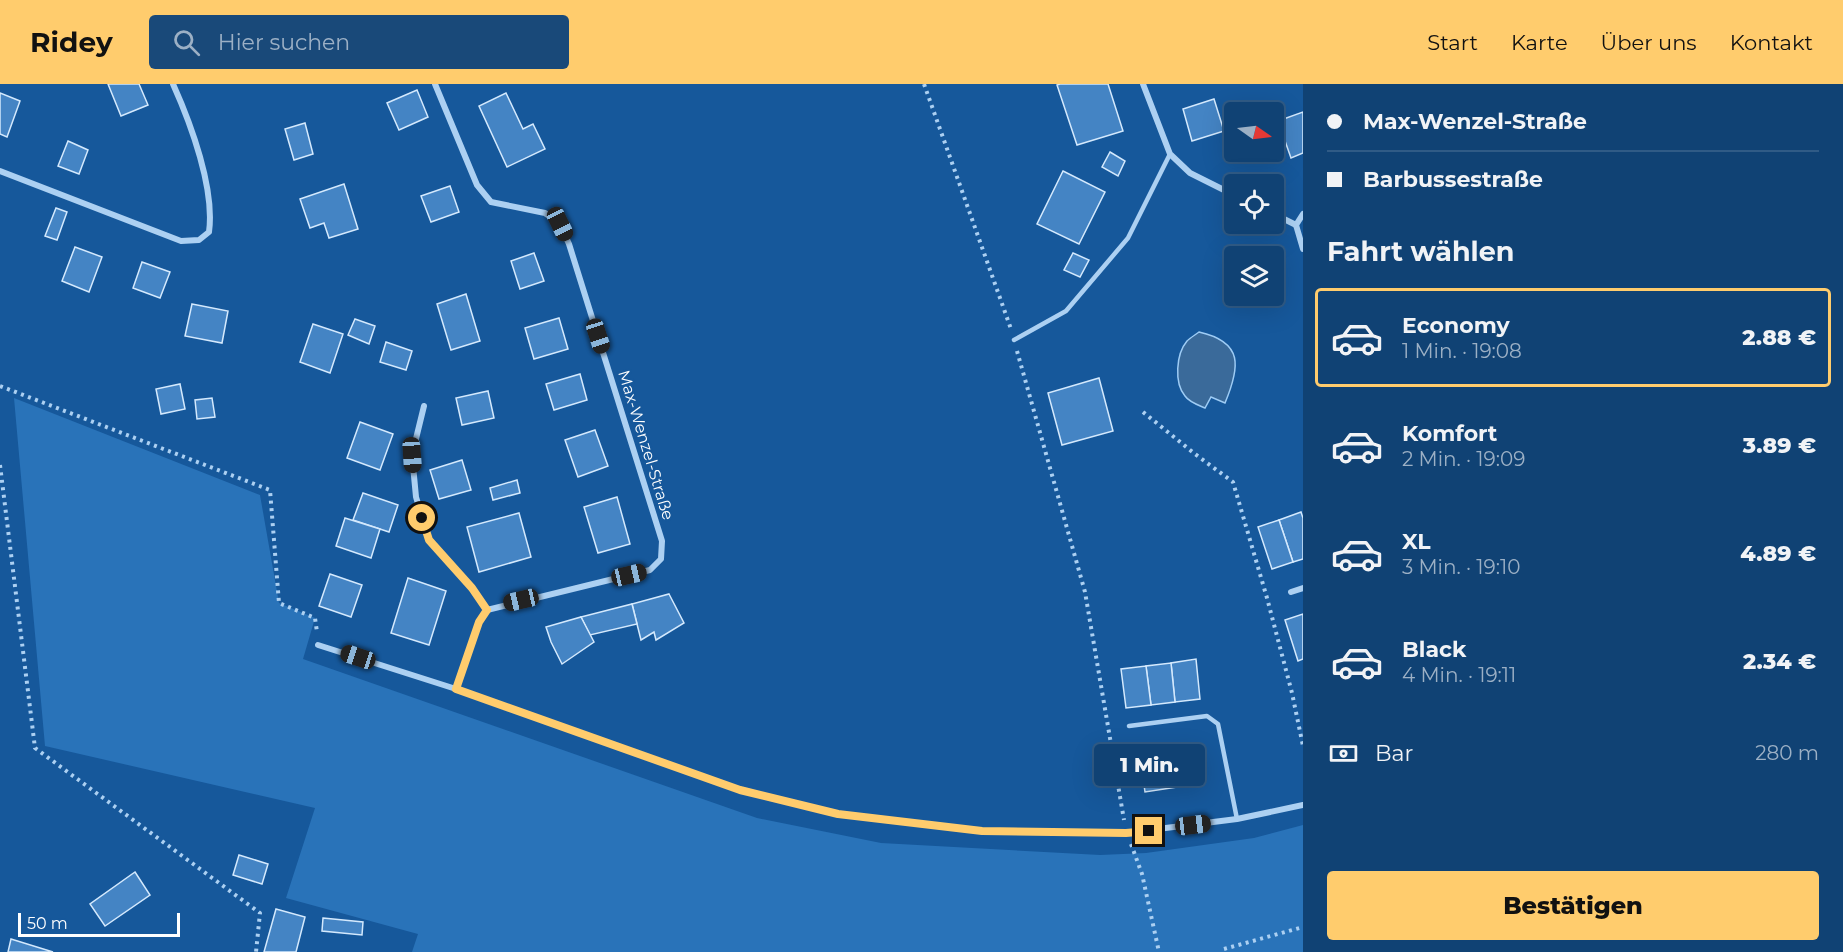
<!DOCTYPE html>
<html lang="de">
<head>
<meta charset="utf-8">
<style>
	:root { --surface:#104274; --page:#194979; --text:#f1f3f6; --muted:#9cb0c5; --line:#305b86; --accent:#ffcc6d }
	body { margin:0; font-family:Montserrat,sans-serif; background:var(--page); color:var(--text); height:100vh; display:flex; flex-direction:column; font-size:22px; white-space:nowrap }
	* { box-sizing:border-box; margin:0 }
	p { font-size:20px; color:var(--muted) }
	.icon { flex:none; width:33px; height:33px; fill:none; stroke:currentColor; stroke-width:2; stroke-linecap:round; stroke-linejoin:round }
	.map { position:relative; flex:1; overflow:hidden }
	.side { display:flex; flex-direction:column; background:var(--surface); width:540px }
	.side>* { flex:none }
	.top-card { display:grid; align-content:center; height:132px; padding:0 24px; background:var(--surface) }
	.needle { width:39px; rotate:104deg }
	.tools { position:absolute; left:1224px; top:18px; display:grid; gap:12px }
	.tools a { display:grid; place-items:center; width:60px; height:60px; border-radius:6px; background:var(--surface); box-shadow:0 6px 24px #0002,0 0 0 2px var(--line); font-size:30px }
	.scale { position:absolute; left:18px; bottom:15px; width:162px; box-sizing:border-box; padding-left:6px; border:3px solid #fff; border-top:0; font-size:16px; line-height:21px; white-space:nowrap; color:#fff; -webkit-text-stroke:4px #16589b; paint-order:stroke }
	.end { position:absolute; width:27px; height:27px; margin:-14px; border:8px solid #ffcc6d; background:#111; box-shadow:0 0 0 3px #111 }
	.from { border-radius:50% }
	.bubble { position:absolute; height:42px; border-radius:6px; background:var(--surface); box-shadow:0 6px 24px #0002,0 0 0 2px var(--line); font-size:20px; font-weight:800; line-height:42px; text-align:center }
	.car { position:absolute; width:18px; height:36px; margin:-18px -9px; border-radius:8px; box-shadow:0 0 4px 2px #0007; background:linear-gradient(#222 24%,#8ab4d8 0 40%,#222 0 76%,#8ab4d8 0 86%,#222 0) }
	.top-card b { display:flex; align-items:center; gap:21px; height:57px; font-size:22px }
	.top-card b+b { border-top:2px solid var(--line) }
	.top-card i { width:15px; height:15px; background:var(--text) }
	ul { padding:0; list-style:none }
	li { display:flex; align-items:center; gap:18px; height:99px; margin:0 12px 9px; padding:0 12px; border:3px solid transparent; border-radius:6px }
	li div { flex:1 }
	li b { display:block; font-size:22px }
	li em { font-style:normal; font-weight:800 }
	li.current { border-color:var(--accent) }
	li>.icon { width:54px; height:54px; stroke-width:1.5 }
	h2 { padding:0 24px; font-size:27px; line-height:72px }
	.pay { display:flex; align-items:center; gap:15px; height:66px; padding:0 24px; font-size:22px }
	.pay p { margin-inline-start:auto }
	.cta { display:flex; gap:12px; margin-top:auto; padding:12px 24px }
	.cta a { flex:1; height:69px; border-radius:6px; background:var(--accent); color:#111; font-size:24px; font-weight:800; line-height:69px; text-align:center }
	header { display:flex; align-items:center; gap:36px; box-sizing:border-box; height:84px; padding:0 30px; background:var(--accent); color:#111 }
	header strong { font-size:28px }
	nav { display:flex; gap:33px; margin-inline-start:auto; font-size:21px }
	.search { width:420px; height:54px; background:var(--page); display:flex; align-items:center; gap:15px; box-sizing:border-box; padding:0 21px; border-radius:6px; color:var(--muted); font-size:22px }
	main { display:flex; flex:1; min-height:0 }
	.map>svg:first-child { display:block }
</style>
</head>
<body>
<header>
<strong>Ridey</strong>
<div class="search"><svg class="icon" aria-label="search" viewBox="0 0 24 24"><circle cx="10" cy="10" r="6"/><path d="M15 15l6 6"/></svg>Hier suchen</div>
<nav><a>Start</a><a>Karte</a><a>Über uns</a><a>Kontakt</a></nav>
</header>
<main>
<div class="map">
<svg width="1303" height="868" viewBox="0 0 1303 868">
	<rect width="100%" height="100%" fill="#16589b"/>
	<!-- green -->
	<path fill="#2973b9" d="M14,314L260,411L279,519L315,534L303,575L757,734L881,759L1100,771L1146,769L1254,754L1303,741V868H412L418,850L286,814L315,724L45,662Z"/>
	<!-- water -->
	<path fill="#3a6a9a" stroke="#9eccf5" stroke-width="1.5" d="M1199,248C1244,258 1240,283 1225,319L1211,313L1205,324C1198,321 1189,318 1185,312C1174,299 1176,270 1187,257C1190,254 1195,251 1199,248Z"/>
	<!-- building -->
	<g fill="#4484c4" stroke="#d4e9fd" stroke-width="1.5">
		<path d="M108,0H139L148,21L121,32Z"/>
		<path d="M1060,0H1108L1123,47L1077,61L1057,1Z"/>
		<path d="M417,6L428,33L399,46L387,19Z"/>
		<path d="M0,9L20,17L7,53L0,50Z"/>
		<path d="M506,9L523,45L533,40L545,65L507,83L479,22Z"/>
		<path d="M1214,15L1224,47L1192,57L1183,25Z"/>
		<path d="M1303,28V69L1291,74L1278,37Z"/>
		<path d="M305,39L313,70L294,76L285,45Z"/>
		<path d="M68,57L88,66L79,90L58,82Z"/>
		<path d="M1110,68L1125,77L1118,92L1102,83Z"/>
		<path d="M1063,87L1105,108L1079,160L1037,140Z"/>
		<path d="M344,100L358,145L329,154L324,139L310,144L300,115Z"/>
		<path d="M450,102L459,128L431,138L421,112Z"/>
		<path d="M56,124L67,128L57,156L45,152Z"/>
		<path d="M75,163L102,173L89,208L62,197Z"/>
		<path d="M534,169L544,197L520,205L511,177Z"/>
		<path d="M1073,169L1089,176L1080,193L1064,186Z"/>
		<path d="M142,178L170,188L160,214L133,204Z"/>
		<path d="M466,210L480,257L451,266L437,220Z"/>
		<path d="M192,220L228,227L222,259L185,252Z"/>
		<path d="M559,234L568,265L534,275L525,244Z"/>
		<path d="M355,235L375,242L369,260L348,251Z"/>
		<path d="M313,240L343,250L330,289L300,278Z"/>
		<path d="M386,258L412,267L406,286L380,278Z"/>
		<path d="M580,290L587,316L554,326L546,300Z"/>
		<path d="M1099,294L1113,347L1062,361L1048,309Z"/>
		<path d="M180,300L185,325L161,330L156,305Z"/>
		<path d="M488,307L494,334L462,341L456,314Z"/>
		<path d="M212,314L215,333L197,335L195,316Z"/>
		<path d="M360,338L393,350L380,386L347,374Z"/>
		<path d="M595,346L608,382L578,393L565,356Z"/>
		<path d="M462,376L471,406L439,415L430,386Z"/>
		<path d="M517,396L520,409L493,416L490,404Z"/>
		<path d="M363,409L398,421L389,448L353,436Z"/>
		<path d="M617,413L630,460L598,469L584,423Z"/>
		<path d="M1301,428L1303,434V475L1293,478L1279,436Z"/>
		<path d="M519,429L531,473L479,488L467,443Z"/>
		<path d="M345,434L380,445L371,474L336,462Z"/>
		<path d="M1279,436L1293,478L1272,485L1258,443Z"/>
		<path d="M330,490L362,501L351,533L319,522Z"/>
		<path d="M408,494L446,507L429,561L391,549Z"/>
		<path d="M669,510L684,539L656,556L654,548L641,556L632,520Z"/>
		<path d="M632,520L637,540L590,551L581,533Z"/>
		<path d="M1303,530V575L1298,577L1285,536Z"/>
		<path d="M581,533L594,558L562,580L551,558L546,543Z"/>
		<path d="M1196,575L1200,615L1175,618L1171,579Z"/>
		<path d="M1171,579L1175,618L1151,621L1146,582Z"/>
		<path d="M1146,582L1151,621L1126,624L1121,585Z"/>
		<path d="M1198,663L1203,699L1145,708L1140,672Z"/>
		<path d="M239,771L268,780L262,800L233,791Z"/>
		<path d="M135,788L150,811L105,842L90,820Z"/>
		<path d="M276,825L305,833L296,868H264Z"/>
		<path d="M323,834L363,838L362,851L322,847Z"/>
		<path d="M11,855L53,868H8Z"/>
	</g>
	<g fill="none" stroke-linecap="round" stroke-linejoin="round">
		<!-- path -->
		<g stroke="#acd0f2" stroke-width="4" stroke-dasharray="3 4.5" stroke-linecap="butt">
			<path d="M924,0L1011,245"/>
			<path d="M1017,267L1085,508L1124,736"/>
			<path d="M0,302L270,406L279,519L315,534L317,548"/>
			<path d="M1143,328L1195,370L1233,398L1267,514L1292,609L1303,662"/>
			<path d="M0,381L35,664L260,829L256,868"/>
			<path d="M1131,760L1142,790L1159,868"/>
			<path d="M1224,865L1303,843"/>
		</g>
		<!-- service -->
		<g stroke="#acd0f2" stroke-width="4.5">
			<path d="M1014,256L1066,227L1128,154L1170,70"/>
			<path d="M1129,642L1207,632L1218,640L1237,735"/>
		</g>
		<!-- minor -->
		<g stroke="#acd0f2" stroke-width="6">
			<path d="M435,0L477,101L491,118L545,129L560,140L569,160L662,457L661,475L650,486L487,526L479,538L456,605"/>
			<path d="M1143,0L1170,70L1190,89L1234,111"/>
			<path d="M0,87L181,157L199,156L209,148C215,105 191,40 173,0"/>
			<path d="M1274,130L1296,141"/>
			<path d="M1303,130L1296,141L1303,165"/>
			<path d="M424,322L412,371L416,413L429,456L472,504L487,526"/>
			<path d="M1291,508L1303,504"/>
			<path d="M318,561L456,605L740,706L838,730L982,747L1126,749L1237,735L1303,721"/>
		</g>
	</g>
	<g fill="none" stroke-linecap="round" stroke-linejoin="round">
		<!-- route -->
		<path stroke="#ffcc6d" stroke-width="8" d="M422,434L429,456L472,504L487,526L479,538L456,605L740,706L838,730L982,747L1126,749L1149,747"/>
	</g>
	<g text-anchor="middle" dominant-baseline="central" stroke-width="4.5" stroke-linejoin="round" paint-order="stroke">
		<!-- street labels -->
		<g font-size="16" fill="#fff" stroke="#16589b">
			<text transform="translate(646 361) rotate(73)">Max-Wenzel-Straße</text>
		</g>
	</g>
</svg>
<div class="tools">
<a><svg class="needle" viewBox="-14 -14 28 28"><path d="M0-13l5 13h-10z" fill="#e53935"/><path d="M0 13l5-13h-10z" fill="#9cb0c5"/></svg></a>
<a><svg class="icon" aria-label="locate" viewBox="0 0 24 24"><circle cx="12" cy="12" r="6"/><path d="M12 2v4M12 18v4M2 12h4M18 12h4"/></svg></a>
<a><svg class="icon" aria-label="layers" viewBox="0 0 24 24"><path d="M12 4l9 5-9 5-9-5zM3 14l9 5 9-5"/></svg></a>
</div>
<div class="scale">50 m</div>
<i class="end from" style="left:422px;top:434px"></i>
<i class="end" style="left:1149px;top:747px"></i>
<div class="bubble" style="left:1094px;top:660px;width:111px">1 Min.</div>
<i class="car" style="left:560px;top:140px;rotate:154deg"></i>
<i class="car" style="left:598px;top:252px;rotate:162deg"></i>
<i class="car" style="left:412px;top:371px;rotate:176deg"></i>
<i class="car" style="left:629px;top:491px;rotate:77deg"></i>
<i class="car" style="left:521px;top:516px;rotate:257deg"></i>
<i class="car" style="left:358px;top:573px;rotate:288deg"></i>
<i class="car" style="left:1193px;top:741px;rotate:83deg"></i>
</div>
<section class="side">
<div class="top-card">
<b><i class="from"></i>Max-Wenzel-Straße</b>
<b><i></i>Barbussestraße</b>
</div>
<h2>Fahrt wählen</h2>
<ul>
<li class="current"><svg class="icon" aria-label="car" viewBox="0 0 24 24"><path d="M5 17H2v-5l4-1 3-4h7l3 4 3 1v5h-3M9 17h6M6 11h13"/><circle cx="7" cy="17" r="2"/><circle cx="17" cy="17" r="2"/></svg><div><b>Economy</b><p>1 Min. · 19:08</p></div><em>2.88 €</em></li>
<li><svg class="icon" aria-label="car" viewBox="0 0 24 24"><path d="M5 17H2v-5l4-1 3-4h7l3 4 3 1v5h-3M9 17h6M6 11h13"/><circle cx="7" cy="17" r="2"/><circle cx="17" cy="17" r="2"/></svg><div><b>Komfort</b><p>2 Min. · 19:09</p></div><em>3.89 €</em></li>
<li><svg class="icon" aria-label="car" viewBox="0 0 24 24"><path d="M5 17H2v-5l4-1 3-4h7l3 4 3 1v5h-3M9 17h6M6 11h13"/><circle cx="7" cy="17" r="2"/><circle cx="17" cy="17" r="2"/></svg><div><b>XL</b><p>3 Min. · 19:10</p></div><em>4.89 €</em></li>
<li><svg class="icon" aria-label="car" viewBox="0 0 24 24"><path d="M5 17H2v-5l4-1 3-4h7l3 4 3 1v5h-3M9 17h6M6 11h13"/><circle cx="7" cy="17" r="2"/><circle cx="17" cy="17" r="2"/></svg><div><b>Black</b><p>4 Min. · 19:11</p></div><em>2.34 €</em></li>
</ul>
<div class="pay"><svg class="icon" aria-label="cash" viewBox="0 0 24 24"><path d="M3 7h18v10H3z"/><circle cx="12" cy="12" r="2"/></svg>Bar<p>280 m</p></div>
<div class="cta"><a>Bestätigen</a></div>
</section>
</main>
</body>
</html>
